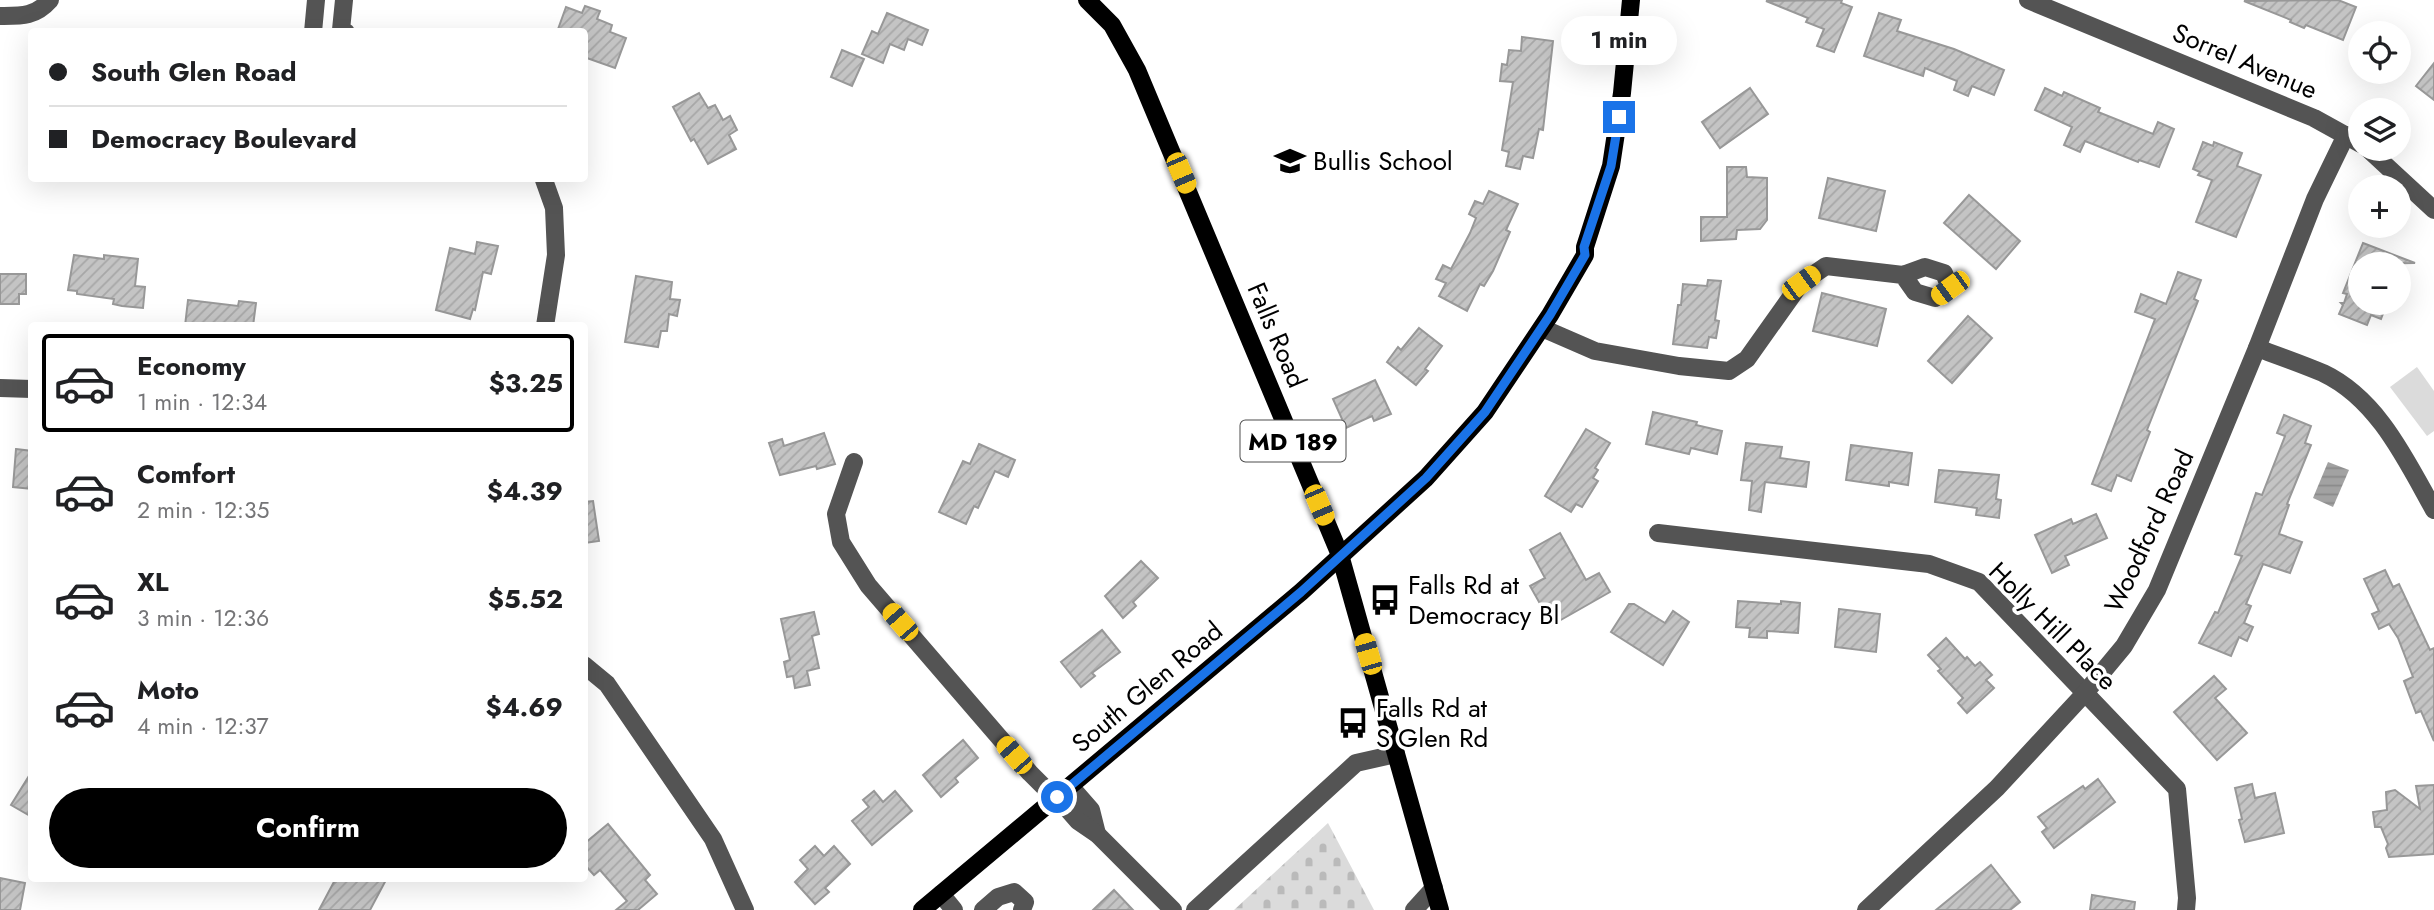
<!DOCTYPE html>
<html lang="en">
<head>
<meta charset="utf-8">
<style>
	:root { --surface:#fff; --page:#f2f2f2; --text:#202124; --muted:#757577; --line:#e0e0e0; --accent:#000 }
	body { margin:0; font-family:Jost,sans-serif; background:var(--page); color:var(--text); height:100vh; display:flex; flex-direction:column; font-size:26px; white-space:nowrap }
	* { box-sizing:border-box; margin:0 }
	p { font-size:23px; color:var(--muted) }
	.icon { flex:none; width:38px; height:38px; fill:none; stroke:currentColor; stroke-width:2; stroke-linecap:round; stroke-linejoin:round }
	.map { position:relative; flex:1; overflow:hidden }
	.drawer { position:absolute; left:28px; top:322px; width:560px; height:560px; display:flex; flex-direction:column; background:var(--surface); border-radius:7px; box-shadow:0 7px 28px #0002 }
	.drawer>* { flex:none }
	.guide { position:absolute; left:28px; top:28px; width:560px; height:154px; border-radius:7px; box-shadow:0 7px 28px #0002; display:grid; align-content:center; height:154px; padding:0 21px; background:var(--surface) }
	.tools { position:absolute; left:2348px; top:21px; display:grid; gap:14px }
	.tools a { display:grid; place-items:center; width:63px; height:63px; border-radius:50%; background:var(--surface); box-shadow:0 7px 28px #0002; font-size:35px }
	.end { position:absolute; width:32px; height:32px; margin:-16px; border:9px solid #1a73e8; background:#fff; box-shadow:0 0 0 4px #fff }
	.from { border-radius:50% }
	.bubble { position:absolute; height:49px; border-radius:24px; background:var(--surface); box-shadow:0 7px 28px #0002; font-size:23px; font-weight:700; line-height:49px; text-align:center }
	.car { position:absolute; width:21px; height:42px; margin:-21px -10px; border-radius:9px; box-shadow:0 0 5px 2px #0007; background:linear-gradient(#f5c518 24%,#345 0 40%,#f5c518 0 76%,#345 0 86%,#f5c518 0) }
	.guide b { display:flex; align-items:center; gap:24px; height:66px; font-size:26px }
	.guide b+b { border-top:2px solid var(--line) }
	.guide i { width:18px; height:18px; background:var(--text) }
	ul { padding:12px 0 0; list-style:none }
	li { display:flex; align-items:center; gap:21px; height:98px; margin:0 14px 10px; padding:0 7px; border:4px solid transparent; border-radius:7px }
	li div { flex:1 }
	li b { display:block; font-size:26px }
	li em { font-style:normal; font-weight:700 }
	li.selected { border-color:var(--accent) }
	li>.icon { width:63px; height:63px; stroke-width:1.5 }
	.button { display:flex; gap:14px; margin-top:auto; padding:14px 21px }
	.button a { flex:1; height:80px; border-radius:42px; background:var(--accent); color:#fff; font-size:28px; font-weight:700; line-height:80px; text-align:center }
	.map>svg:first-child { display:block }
</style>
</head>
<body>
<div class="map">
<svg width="2434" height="910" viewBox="0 0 2434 910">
	<defs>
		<pattern id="cemetery-stones" width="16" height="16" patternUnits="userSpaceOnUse" patternTransform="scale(1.75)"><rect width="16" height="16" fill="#dbdbdb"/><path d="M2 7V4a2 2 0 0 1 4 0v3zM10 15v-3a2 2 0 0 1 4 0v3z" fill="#bababa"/></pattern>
		<pattern id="water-rules" width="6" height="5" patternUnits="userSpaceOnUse" patternTransform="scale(1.75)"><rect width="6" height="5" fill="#a2a2a2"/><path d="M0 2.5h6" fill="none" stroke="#8a8a8a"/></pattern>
		<pattern id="building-hatch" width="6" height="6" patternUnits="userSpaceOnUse" patternTransform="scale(1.75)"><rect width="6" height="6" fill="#c4c4c4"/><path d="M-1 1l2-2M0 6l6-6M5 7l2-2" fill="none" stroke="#a7a7a7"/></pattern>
	</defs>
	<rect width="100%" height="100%" fill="#fff"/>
	<!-- cemetery -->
	<path fill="url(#cemetery-stones)" d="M1328,823L1374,910H1234Z"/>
	<!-- pitch -->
	<path fill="#dbdbdb" d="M2417,367L2434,391V431L2427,436L2390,387Z"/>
	<!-- water -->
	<path fill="url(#water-rules)" d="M2328,462L2349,470L2333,507L2313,498Z"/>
	<!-- building -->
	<g fill="url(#building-hatch)" stroke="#989898" stroke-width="2">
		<path d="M1842,0L1841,3L1852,7L1834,52L1817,46L1824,29L1806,22L1808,18L1766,1Z"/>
		<path d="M2338,0L2356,7L2343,40L2306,25L2304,28L2290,22L2291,20L2244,1Z"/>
		<path d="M585,6L600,11L597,19L612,25L610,32L626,38L615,68L584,57V32H557L566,7L582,13Z"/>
		<path d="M887,13L928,30L922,45L908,39L904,50L890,44L883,63L862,54L872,31L878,34Z"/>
		<path d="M1879,13L1901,20L1897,31L1954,49L2004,70L1994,95L1972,86L1968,96L1954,90L1957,81L1925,68L1923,76L1864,56Z"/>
		<path d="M1522,37L1553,41L1543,130L1539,129L1533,158L1523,156L1520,169L1506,166L1509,152L1502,150L1513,82L1500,81L1502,64L1507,65L1509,50L1521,51Z"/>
		<path d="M842,50L864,59L852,86L831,77Z"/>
		<path d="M2434,63V100L2416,86Z"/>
		<path d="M1750,88L1768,114L1720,148L1702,122Z"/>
		<path d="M2045,88L2062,96L2064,92L2100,108L2098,112L2153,134L2158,122L2174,129L2159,167L2139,160L2138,162L2085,141L2080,152L2064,145L2072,127L2035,110Z"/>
		<path d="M699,93L708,108L715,105L723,120L730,116L737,130L729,135L736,149L708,164L694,139L691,141L673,107Z"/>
		<path d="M2203,142L2213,146L2214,142L2242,153L2237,166L2261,175L2236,237L2196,222L2212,180L2198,175L2200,172L2193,169Z"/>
		<path d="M1727,167H1746L1747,177L1767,178V220L1760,229L1737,230L1736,239L1701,241V217H1727Z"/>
		<path d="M1828,178L1885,191L1876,231L1819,218Z"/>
		<path d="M1489,191L1518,204L1506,230L1510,232L1493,271L1484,286L1480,284L1467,311L1439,296L1446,283L1436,279L1443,265L1451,269L1470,233L1476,218L1469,214L1475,201L1483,204Z"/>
		<path d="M1969,195L2020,241L1996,269L1944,223Z"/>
		<path d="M477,242L498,246L491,274L483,272L475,310L473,309L470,319L436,310L450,248L475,254Z"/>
		<path d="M2363,243L2415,263L2361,264V303H2387L2381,319L2371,315L2367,325L2339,314L2343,305L2341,303H2344L2347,294L2343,293Z"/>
		<path d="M74,255L104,259V255L138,259L135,286L145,287L143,308L122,306L113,304L114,299L77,294V291L68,290Z"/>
		<path d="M2178,272L2201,280L2194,299L2198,301L2147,430L2150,432L2131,481L2117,475L2111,491L2092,484L2155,319L2135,312L2141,294L2166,304Z"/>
		<path d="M0,274H26V294H19V304H0Z"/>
		<path d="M636,276L672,282L670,299L680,300L677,316L669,314L667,331H661L658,347L625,342Z"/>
		<path d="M1708,280L1721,281L1715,320L1719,321L1716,338L1709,337L1707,348L1673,344L1678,305H1681L1683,284L1707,286Z"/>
		<path d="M1822,293L1886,309L1877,346L1813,331Z"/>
		<path d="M188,300L238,306L239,301L256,303L253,326H185Z"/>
		<path d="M1968,316L1992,338L1952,383L1928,361Z"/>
		<path d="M1419,328L1442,346L1425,369L1428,371L1416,385L1387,362L1398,347L1401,350Z"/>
		<path d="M1375,380L1391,414L1374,421L1372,416L1346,428L1333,399Z"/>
		<path d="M1653,412L1697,422L1696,425L1722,431L1717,454L1691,448L1689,454L1646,444Z"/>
		<path d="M2284,415L2311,426L2305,443L2311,445L2287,504L2289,505L2279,534L2302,542L2290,573L2263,564L2246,604L2251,606L2244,623L2253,627L2247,641L2239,637L2231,656L2199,643L2215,612L2218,613L2242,556L2235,554L2256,493L2262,495L2285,436L2277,433Z"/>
		<path d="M1586,429L1610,443L1595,468L1598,470L1593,478L1598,481L1582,507L1576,504L1571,512L1545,496Z"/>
		<path d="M824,433L835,464L817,469L816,466L780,475L769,443L782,439L784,446Z"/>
		<path d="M1746,443L1782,447L1780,458L1809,462L1806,487L1765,482L1761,512L1749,510L1752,481L1741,480Z"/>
		<path d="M979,444L1015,460L1008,477L995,471L978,508L974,506L966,524L939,512L963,461L970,464Z"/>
		<path d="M1851,445L1912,453L1908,485L1889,482V486L1846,480Z"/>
		<path d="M16,449L32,451V489L13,487Z"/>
		<path d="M1939,470L1999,475L1996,499L2001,500L1999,518L1976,515L1977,508L1935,502Z"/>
		<path d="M593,501L599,541L584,543V502Z"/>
		<path d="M2096,514L2107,538L2065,556L2069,565L2052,573L2035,535L2071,519L2073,524Z"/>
		<path d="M1560,533L1586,580L1599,573L1610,592L1552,625L1530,586L1545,578L1530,550Z"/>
		<path d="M1141,561L1158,578L1133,602L1136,606L1123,618L1105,596Z"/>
		<path d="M2385,570L2393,587L2399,584L2430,650L2434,648V741L2421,711L2416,713L2404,681L2413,677L2398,638L2389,624L2379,629L2372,614L2379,611L2364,579Z"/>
		<path d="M1738,601L1781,604V601L1800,603L1798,633L1767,631V638L1749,637L1750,628L1736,627Z"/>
		<path d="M1629,604H1634L1665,623L1673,611L1689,622L1663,665L1611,632Z"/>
		<path d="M1839,609L1880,614L1876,652L1835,647Z"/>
		<path d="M814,612L819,634L812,636L819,668L807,671L810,685L795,688L793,676L787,677L784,662L790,660L781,619Z"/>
		<path d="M1102,630L1120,652L1092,673L1095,676L1081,687L1061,662Z"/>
		<path d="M1946,638L1965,659L1967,657L1975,666L1980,662L1992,675L1986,680L1994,688L1967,713L1958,703L1963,698L1938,671L1941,669L1928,655Z"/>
		<path d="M2214,676L2226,689L2215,698L2247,733L2217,760L2174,712Z"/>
		<path d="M963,740L978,758L955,778L958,782L941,797L923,775Z"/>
		<path d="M32,771V817L11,805Z"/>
		<path d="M2098,779L2115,802L2054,848L2042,832L2047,828L2038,817L2083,786L2085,789Z"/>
		<path d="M2252,784L2255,798L2275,793L2284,833L2245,842L2239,820L2242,819L2235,788Z"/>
		<path d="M2434,785V854L2389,857L2386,848L2388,844L2381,827H2375L2373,812L2387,810L2386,792L2395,790L2420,809L2416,786Z"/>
		<path d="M874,791L883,802L895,791L912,811L872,845L852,821L869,807L863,800Z"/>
		<path d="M608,824L650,875L645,880L657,894L638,910H616L627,901L600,870L594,875L584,864V844Z"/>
		<path d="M815,846L824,856L834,846L850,864L825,888L829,892L815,904L795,882L808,869L800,860Z"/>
		<path d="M1991,865L2020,902L2010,910H1936Z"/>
		<path d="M0,878L25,883L20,910H0Z"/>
		<path d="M336,878H387L370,910H319Z"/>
		<path d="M1114,890L1133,910H1093Z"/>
		<path d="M2092,895L2135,902L2134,910H2090Z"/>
	</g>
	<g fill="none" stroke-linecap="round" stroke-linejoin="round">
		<!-- minor -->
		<g stroke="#545454" stroke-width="18">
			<path d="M344,0L341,30L346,32"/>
			<path d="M2028,0L2314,118L2361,144"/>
			<path d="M0,16C21,16 35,17 50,0"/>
			<path d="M313,32L316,0"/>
			<path d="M2368,149L2434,210"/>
			<path d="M544,180L554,208L556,255L545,326"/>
			<path d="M1542,328L1595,351L1679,366L1729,371L1747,359L1801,283L1826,266L1903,275L1915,292L1935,298L1950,288L1944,273L1925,267L1903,275"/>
			<path d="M2257,348C2279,356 2302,364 2323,373C2378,399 2406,460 2434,510"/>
			<path d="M0,388L32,389"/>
			<path d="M854,462L836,514L841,542L868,585L1030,773L1055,798"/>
			<path d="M1658,533L1929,564L1979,582L2177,789L2187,898L2186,910"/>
			<path d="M584,665L607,684L713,839L745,910"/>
			<path d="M1070,786L1091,810L1097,834"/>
			<path d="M1057,797L1078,821L1097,834L1173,910"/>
			<path d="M941,894L954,910"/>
			<path d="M983,910L998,897L1014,892L1025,902L1022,910"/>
			<path d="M1195,910L1356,763L1396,754"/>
			<path d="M1414,910L1434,888"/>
			<path d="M1866,910L1997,788L2085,693L2124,646L2157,590L2257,348L2315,199L2346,135"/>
		</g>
		<!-- major -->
		<g stroke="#000" stroke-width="18">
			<path d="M1087,0L1112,25L1137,70L1340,555L1440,910"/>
			<path d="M922,910L1301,592L1426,478L1485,412L1550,315L1585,255V247L1611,166L1622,93L1631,0"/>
		</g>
	</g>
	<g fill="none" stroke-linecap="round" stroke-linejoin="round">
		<!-- route -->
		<path stroke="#1a73e8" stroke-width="9" d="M1057,797L1301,592L1426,478L1485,412L1550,315L1585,255L1584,247L1611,166L1619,117"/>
	</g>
	<!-- icons -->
	<defs>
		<symbol id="school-bare" viewBox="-9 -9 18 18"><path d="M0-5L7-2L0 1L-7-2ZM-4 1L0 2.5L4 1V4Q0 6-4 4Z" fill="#000" stroke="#fff" stroke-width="2.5" paint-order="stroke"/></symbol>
		<symbol id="bus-bare" viewBox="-9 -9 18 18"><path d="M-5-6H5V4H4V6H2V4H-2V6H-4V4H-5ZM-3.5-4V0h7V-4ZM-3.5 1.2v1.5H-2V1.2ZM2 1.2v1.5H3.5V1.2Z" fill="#000" stroke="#fff" stroke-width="2.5" paint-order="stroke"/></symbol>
	</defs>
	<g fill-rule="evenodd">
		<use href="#school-bare" x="1268" y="139" width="44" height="44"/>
		<use href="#bus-bare" x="1363" y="578" width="44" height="44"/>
		<use href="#bus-bare" x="1331" y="701" width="44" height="44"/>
	</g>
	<g text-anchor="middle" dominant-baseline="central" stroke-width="7" stroke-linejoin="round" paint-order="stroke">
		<!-- shield labels -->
		<rect fill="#fff" stroke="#4c4c4c" stroke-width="2" x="1240.5" y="420.5" width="105" height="41" rx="5"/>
		<g font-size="24" font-weight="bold" fill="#000">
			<text x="1293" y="441">MD 189</text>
		</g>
		<!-- street labels -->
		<g font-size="26" fill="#000" stroke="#fff">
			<text transform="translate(2245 61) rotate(23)">Sorrel Avenue</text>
			<text transform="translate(1277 335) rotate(67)">Falls Road</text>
			<text transform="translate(2149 531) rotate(-65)">Woodford Road</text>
			<text transform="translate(2053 626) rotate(45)">Holly Hill Place</text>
			<text transform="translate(1147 687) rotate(-40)">South Glen Road</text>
		</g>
		<!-- poi labels -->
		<g font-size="26" fill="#000" stroke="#fff" text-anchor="start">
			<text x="1313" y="161">Bullis School</text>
			<text x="1408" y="585">Falls Rd at<tspan x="1408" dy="30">Democracy Bl</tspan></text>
			<text x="1376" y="708">Falls Rd at<tspan x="1376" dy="30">S Glen Rd</tspan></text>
		</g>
	</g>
</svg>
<div class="tools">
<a><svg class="icon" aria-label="locate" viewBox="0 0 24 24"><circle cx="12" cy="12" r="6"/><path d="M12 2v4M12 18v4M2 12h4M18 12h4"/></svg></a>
<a><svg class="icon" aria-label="layers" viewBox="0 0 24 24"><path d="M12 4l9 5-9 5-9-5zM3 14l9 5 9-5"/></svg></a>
<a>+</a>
<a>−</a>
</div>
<i class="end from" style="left:1057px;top:797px"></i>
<i class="end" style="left:1619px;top:117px"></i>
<div class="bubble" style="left:1561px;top:16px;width:116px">1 min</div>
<i class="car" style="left:1181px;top:173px;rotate:157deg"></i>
<i class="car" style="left:1801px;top:283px;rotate:54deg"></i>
<i class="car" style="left:1950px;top:288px;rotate:234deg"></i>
<i class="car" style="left:1319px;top:505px;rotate:157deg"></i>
<i class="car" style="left:900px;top:622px;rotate:319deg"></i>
<i class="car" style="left:1368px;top:654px;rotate:344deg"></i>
<i class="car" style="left:1014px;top:755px;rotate:319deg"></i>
<div class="guide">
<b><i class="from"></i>South Glen Road</b>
<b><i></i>Democracy Boulevard</b>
</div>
<section class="drawer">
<ul>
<li class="selected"><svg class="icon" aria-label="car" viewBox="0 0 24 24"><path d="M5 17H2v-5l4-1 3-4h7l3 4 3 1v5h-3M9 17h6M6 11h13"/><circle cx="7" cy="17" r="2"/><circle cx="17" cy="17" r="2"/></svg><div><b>Economy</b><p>1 min · 12:34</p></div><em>$3.25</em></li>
<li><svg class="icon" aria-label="car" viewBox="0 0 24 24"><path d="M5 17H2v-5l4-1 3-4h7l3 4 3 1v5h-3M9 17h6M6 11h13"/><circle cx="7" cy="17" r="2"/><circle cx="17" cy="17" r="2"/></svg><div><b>Comfort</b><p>2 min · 12:35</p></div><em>$4.39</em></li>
<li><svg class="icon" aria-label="car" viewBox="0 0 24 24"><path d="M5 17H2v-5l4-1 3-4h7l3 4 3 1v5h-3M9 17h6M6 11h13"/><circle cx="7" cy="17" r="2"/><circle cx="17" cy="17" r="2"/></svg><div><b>XL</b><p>3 min · 12:36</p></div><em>$5.52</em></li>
<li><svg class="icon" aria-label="car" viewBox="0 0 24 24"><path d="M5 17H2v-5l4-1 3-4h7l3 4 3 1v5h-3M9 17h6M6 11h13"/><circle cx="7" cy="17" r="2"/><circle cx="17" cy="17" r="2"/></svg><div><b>Moto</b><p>4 min · 12:37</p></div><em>$4.69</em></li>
</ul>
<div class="button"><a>Confirm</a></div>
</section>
</div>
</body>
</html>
